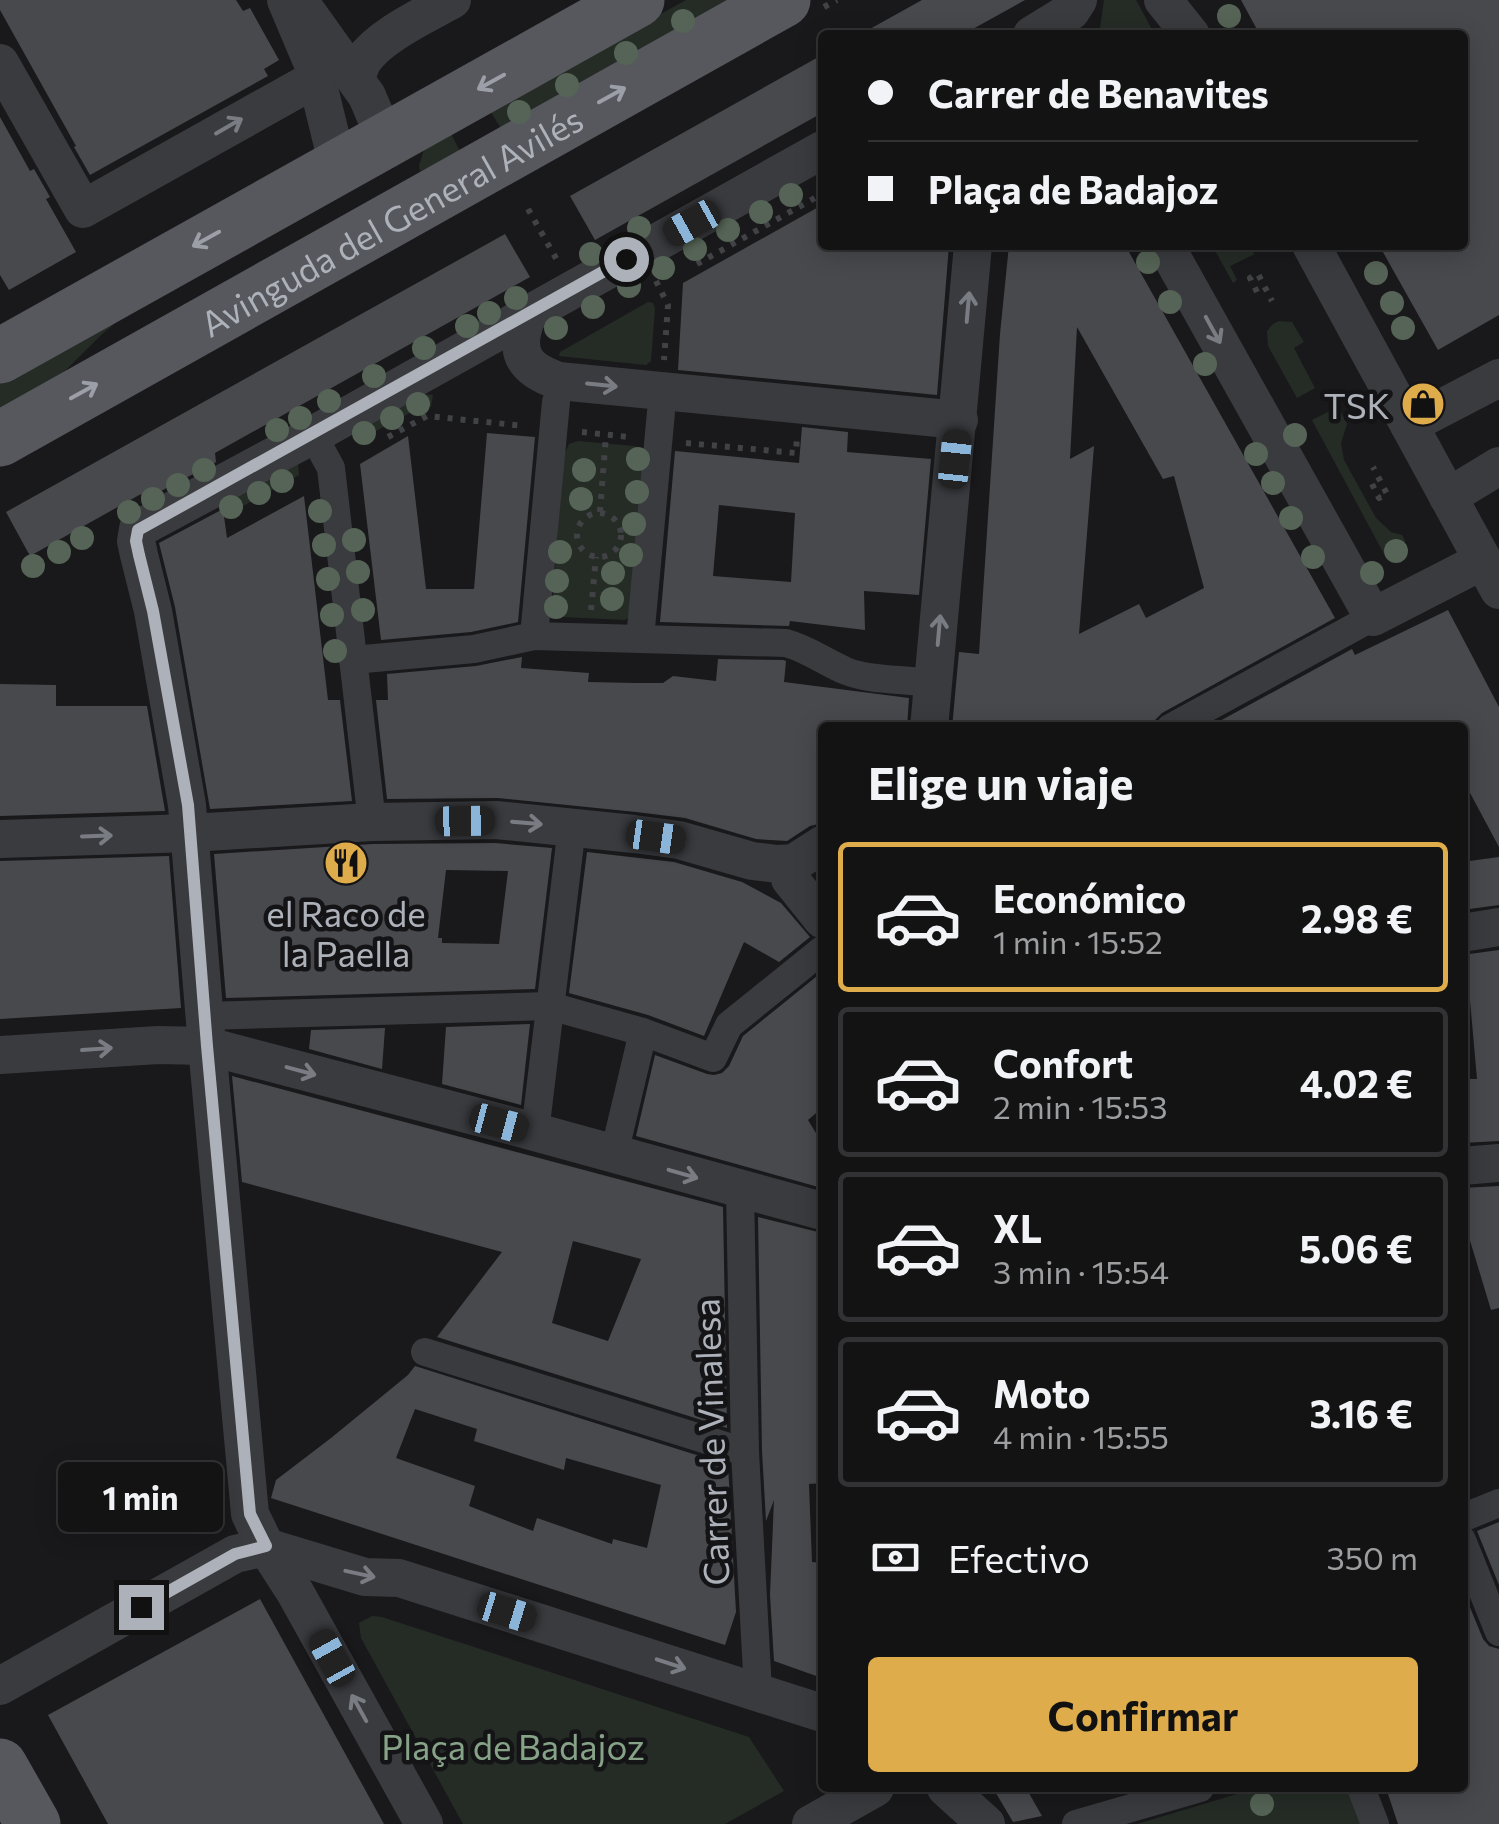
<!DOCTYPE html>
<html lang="es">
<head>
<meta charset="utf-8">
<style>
	:root { --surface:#131314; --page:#1c1c1d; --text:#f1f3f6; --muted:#9d9ea0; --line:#323234; --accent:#dfac4c }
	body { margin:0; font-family:Commissioner,sans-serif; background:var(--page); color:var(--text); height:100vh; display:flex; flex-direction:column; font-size:38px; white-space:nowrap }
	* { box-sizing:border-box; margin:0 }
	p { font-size:32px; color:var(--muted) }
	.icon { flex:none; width:55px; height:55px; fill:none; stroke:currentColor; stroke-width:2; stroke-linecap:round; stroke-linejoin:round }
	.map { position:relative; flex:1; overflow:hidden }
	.side { position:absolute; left:818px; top:722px; width:650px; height:1070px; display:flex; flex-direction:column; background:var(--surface); border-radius:10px; box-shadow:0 5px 25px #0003,0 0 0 2px var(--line) }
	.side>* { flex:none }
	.top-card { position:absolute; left:818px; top:30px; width:650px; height:220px; border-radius:10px; box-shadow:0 5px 25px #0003,0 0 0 2px var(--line); display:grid; align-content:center; height:220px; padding:0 50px; background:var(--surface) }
	.end { position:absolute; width:45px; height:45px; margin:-22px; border:12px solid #adb1b9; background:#111; box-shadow:0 0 0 5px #111 }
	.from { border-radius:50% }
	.bubble { position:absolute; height:70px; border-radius:10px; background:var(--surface); box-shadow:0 5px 25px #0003,0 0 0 2px var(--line); font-size:32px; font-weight:700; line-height:70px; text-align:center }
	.car { position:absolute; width:30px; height:60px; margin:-30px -15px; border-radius:12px; box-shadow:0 0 8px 2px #0007; background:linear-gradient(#222 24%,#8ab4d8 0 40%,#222 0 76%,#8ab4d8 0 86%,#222 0) }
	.top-card b { display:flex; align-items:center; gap:35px; height:95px; font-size:38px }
	.top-card b+b { border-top:2px solid var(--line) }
	.top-card i { width:25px; height:25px; background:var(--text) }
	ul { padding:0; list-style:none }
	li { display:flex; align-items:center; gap:30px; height:150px; margin:0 20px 15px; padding:0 30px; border:5px solid var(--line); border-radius:10px }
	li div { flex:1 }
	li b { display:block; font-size:38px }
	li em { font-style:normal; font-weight:700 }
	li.on { border-color:var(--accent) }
	li>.icon { width:90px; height:90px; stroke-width:1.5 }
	h2 { padding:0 50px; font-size:45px; line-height:120px }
	.pay { display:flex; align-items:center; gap:25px; height:110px; padding:0 50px; font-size:38px }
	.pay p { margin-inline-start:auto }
	.action { display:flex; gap:20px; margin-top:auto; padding:20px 50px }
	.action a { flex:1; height:115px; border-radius:10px; background:var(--accent); color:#111; font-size:40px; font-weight:700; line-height:115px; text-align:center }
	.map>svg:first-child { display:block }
</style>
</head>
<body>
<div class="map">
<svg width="1499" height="1824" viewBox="0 0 1499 1824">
	<rect width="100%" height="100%" fill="#19191b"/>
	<!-- green -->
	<g fill="#252c26">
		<path d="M686,0H741L503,132L489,109Z"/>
		<path d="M1104,0H1136L1155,35H1099Z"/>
		<path d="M450,132L463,157L420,171L419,166L424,149Z"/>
		<path d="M1212,245H1245L1255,254L1230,266L1237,280L1233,283Z"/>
		<path d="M648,302L653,303L655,308L651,361L646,365L559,356L560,352Z"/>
		<path d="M126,314L100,336L52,384L0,416V384Z"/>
		<path d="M1279,321L1292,322L1304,342L1294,348L1315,388L1297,398L1268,346L1267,331L1273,324Z"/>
		<path d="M424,394L433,395L431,407L423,406L357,441L356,430Z"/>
		<path d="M1338,407L1347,424L1341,443L1344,460L1376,518L1391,532L1402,535L1405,541V552C1398,559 1392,560 1384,554L1312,420Z"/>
		<path d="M578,441L634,446L638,448L645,456L629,617L625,620L563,617L558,615L552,607L564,455L569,444Z"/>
		<path d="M298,464L299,475L225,516L222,504Z"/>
		<path d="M372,1616L382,1617L749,1737L784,1791L725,1824H463L361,1638L359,1623Z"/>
		<path d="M1257,1788H1352L1364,1824H1137Z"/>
	</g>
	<!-- building -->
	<g fill="#48494d" fill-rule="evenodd">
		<path d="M0,0H236L243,11L250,8L279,60L264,69L268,76L90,175L74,147L76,146L0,10Z"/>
		<path d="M922,0H1025L962,35H859Z"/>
		<path d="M1241,0H1499V315L1438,350L1379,245H1462V35H1260Z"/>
		<path d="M822,55V113L595,240L570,196Z"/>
		<path d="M0,117L30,171L34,169L50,197L46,199L76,252L9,290L0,275Z"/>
		<path d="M822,205V245H949L937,395L678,370L683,283Z"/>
		<path d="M505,234L530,277L215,453L216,462L142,501L141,494L30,556L6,512Z"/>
		<path d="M1009,245H1125L1335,618L1162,713L1155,720L1153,728H952L959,652L979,654L1000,334ZM1077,327L1163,479L1174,476L1204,588L1146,618L1139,604L1079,634L1094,446L1070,459Z"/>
		<path d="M802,427L848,432L847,452L931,459L919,595L864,591L865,630L790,621L789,626L660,622L675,451L799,463ZM719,505L795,513L791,582L713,576Z"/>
		<path d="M487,433L535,437L518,622L471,632L381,640L360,464L408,436L426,589H474Z"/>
		<path d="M304,496L328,700H340L352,801L210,809L175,607L159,543L223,509L227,538Z"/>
		<path d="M1448,610L1499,707V847L1462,778V728H1207L1352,649L1355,655Z"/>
		<path d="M522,657L521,668L589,673L588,682L635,683H663L673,676L716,681L718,659L783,660L786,661L784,682L909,698L907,728H822V823L810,826L787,841L756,839L685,818L636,812L498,798L387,799L376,700H388L387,674L476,666Z"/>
		<path d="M0,684L56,685V706H147L165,811L0,816Z"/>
		<path d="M495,843L552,848L535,989L226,998L214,854L373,844ZM446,870L508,871L499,944L442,943V938H438Z"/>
		<path d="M587,852L674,862L742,882L781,903L810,937L779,962L744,942L704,1036L648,1015L569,993Z"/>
		<path d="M169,856L181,1008L0,1019V861Z"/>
		<path d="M1499,857V905L1462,910V862Z"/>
		<path d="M1499,950V1141L1462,1143V1079H1477L1470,1000L1462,1001V955Z"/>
		<path d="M822,972V1108L808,1120L822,1143V1188L636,1136L655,1055L707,1074L714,1075L722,1073L729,1066L743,1036Z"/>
		<path d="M530,1024L521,1105L442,1084L446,1027Z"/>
		<path d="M385,1028L382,1069L309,1049L311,1030Z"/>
		<path d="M232,1076L723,1207L727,1428L437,1337L502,1252L242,1182ZM573,1241L641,1259L608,1341L552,1323Z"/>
		<path d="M1499,1186V1308L1491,1310L1462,1214V1188Z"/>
		<path d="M758,1217L822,1233V1483L809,1484L812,1562L822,1563V1678L774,1661L770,1595L774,1500L766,1521L762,1451Z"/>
		<path d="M415,1366L728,1465L736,1612L725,1645L271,1498L276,1480L331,1438L408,1375ZM415,1409L477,1429L474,1441L564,1470L566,1458L661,1485L647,1548L613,1539L612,1544L537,1518L533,1531L469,1506L475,1486L396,1458Z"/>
		<path d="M1499,1522V1585L1477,1531Z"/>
		<path d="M1462,1588L1483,1639L1489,1646L1499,1649V1824H1398L1386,1788H1462Z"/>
		<path d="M260,1599L384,1824H108L48,1715Z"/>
		<path d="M993,1788H1026L1042,1816L1013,1822Z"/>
	</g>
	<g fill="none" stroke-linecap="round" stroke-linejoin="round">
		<!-- path -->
		<g stroke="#414246" stroke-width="6" stroke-dasharray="5 8" stroke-linecap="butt">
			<path d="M824,7L837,0"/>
			<path d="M528,209L557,260"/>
			<path d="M697,264L822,194"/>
			<path d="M656,281L668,305L664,360"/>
			<path d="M1257,292L1250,278L1258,274L1272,301"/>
			<path d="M582,432L629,437"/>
			<path d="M388,437L427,416L525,426"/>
			<path d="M686,443L796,453L797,435"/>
			<path d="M1372,484L1379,498L1387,494L1373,467"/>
			<path d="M600,512L606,435"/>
			<circle cx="599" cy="535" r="22"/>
			<path d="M591,610L596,557"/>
		</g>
		<!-- pedestrian -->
		<g stroke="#3a3b3f" stroke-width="28">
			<path d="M313,435L331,468L372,822"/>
			<path d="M534,636L556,402"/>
			<path d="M640,639L661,412"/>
			<path d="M353,660L474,649L534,636L786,643C808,649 825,662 846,671C868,680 897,679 920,682"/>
			<path d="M1170,728L1373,617"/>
			<path d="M205,1016L550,1006L643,1032L713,1058L729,1025L822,950"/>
			<path d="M535,1132L572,827"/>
			<path d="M614,1154L643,1032"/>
			<path d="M740,1190L745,1452L758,1691"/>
			<path d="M425,1352L745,1452"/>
			<path d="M1462,1518L1499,1503"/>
			<path d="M1462,1540L1499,1632"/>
			<path d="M1361,1788L1375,1824"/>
			<path d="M1076,1824L1200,1788"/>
		</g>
		<!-- minor -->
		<g stroke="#3a3b3f" stroke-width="38">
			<path d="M286,0L313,64L338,166"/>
			<path d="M1163,0L1191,35"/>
			<path d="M307,12L367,96L386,141"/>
			<path d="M1032,35L1071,11L1078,0"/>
			<path d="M0,63L83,209L317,78"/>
			<path d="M356,78C356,77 362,63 362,62C379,36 425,15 452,0"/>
			<path d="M1165,245L1373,617L1482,561"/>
			<path d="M1311,245L1499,590"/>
			<path d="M528,314C513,351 522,369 559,381L959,420"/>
			<path d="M1409,425L1499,378"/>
			<path d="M1448,497L1499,466"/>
			<path d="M929,728L973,245"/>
			<path d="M0,839L190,833L372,822L496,820L634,834L679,840L752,861L778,864L794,863L822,845"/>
			<path d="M794,863L790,870V879L822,919"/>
			<path d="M1462,933L1499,927"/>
			<path d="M0,1055L158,1045L207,1046L535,1132L822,1211"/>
			<path d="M1462,1166L1499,1163"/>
			<path d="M0,1686L235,1554L266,1547L365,1577L399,1578L822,1713"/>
			<path d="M946,1788L986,1824"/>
			<path d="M424,1824L295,1592L266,1547L250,1514L207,1046L187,805L153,611L139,555L136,541L138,529L313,435L822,150"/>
			<path d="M811,1824L875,1788"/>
		</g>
		<!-- primary -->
		<g stroke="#57585e" stroke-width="55">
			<path d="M0,356C212,236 425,119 637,0"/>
			<path id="s1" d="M0,439L783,0"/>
			<path d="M0,1766L33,1824"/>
		</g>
	</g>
	<!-- trees -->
	<g fill="#556456">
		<circle cx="1229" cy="16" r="12"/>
		<circle cx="683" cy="21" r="12"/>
		<circle cx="626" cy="53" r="12"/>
		<circle cx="567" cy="85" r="12"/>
		<circle cx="519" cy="112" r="12"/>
		<circle cx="791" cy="195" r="12"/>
		<circle cx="761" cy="212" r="12"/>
		<circle cx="639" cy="228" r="12"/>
		<circle cx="728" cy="230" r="12"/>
		<circle cx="695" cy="249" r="12"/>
		<circle cx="591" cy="254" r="12"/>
		<circle cx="1148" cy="262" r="12"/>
		<circle cx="663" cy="268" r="12"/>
		<circle cx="1376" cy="273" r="12"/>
		<circle cx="629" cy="286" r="12"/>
		<circle cx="516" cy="298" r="12"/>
		<circle cx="1170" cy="302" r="12"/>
		<circle cx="1392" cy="303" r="12"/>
		<circle cx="593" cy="307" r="12"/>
		<circle cx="489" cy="313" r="12"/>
		<circle cx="467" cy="326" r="12"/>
		<circle cx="556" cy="328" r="12"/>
		<circle cx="1403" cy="328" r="12"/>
		<circle cx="424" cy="348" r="12"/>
		<circle cx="1205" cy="364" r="12"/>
		<circle cx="374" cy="376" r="12"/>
		<circle cx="329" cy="401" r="12"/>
		<circle cx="418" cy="404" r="12"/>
		<circle cx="300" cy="418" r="12"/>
		<circle cx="392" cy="418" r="12"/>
		<circle cx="277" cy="430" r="12"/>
		<circle cx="364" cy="433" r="12"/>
		<circle cx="1295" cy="435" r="12"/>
		<circle cx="1256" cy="454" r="12"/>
		<circle cx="638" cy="459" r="12"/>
		<circle cx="204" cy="470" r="12"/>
		<circle cx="584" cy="470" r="12"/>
		<circle cx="282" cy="481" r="12"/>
		<circle cx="1273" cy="483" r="12"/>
		<circle cx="178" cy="485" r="12"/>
		<circle cx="637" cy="492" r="12"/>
		<circle cx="259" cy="493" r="12"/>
		<circle cx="153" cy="499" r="12"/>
		<circle cx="581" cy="499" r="12"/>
		<circle cx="231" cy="507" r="12"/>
		<circle cx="320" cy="511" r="12"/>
		<circle cx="129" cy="512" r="12"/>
		<circle cx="1291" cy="518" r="12"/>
		<circle cx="634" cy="524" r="12"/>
		<circle cx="82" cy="538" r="12"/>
		<circle cx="354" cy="540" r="12"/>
		<circle cx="324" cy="545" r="12"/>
		<circle cx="1396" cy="551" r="12"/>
		<circle cx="59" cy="552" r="12"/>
		<circle cx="560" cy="552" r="12"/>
		<circle cx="631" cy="555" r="12"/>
		<circle cx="1313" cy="557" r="12"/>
		<circle cx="33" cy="566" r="12"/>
		<circle cx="358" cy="572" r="12"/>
		<circle cx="613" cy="573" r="12"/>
		<circle cx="1372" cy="573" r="12"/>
		<circle cx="328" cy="579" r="12"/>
		<circle cx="557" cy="581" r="12"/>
		<circle cx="612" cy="599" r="12"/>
		<circle cx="556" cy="607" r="12"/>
		<circle cx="363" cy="610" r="12"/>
		<circle cx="332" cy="615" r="12"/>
		<circle cx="335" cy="651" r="12"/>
		<circle cx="1262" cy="1804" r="12"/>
	</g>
	<!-- one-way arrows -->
	<defs><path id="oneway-shaft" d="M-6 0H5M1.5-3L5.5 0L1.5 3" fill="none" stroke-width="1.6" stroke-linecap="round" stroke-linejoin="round" transform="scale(2.5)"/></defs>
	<g stroke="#9c9fa7">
		<use href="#oneway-shaft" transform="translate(491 82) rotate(151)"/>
		<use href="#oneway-shaft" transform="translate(612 95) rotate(-29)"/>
		<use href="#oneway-shaft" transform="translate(206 239) rotate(151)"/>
		<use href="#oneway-shaft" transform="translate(84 391) rotate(-29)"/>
	</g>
	<g stroke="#797c82">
		<use href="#oneway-shaft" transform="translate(229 126) rotate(-30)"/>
		<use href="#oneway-shaft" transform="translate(968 307) rotate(-85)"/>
		<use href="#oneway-shaft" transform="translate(1213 330) rotate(61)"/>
		<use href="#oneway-shaft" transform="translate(602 385) rotate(6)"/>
		<use href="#oneway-shaft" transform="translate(939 630) rotate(-85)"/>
		<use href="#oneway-shaft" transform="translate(527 823) rotate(5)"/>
		<use href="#oneway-shaft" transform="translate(97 836) rotate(-2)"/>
		<use href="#oneway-shaft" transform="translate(97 1049) rotate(-4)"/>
		<use href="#oneway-shaft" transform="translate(301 1071) rotate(15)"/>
		<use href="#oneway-shaft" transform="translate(683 1174) rotate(16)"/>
		<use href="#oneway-shaft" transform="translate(360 1574) rotate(12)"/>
		<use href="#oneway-shaft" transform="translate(671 1664) rotate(18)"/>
		<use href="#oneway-shaft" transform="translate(359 1708) rotate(-119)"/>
	</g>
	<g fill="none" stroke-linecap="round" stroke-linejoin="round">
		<!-- route -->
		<path stroke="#adb1b9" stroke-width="12" d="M141,1607L235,1554L266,1546L250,1514L207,1046L188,805L153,611L139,555L136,541L138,530L626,259"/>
	</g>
	<!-- icons -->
	<defs>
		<symbol id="shop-disc" viewBox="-11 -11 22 22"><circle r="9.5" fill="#dfac4c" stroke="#141416"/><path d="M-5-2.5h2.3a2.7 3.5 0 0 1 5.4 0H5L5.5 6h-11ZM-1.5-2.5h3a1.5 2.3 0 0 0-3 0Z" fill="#111"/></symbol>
		<symbol id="restaurant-disc" viewBox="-11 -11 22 22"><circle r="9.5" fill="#dfac4c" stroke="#141416"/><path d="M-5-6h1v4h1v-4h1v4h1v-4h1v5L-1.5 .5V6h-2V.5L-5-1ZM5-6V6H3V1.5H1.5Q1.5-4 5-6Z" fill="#111"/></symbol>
	</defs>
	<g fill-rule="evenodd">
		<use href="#shop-disc" x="1398" y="379" width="50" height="50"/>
		<use href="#restaurant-disc" x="321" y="838" width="50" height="50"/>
	</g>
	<g text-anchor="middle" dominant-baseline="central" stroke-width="9" stroke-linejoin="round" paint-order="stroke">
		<!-- street labels -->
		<g font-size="35" fill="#adb1b9" stroke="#141416">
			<text stroke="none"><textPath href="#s1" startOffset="448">Avinguda del General Avilés</textPath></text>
			<text transform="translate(710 1442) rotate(-92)">Carrer de Vinalesa</text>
		</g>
		<!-- poi labels -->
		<g font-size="35" fill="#adb1b9" stroke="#141416" text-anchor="end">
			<text x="1390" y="404">TSK</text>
			<text x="346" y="912" text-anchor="middle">el Raco de<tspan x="346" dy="40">la Paella</tspan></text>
		</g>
		<!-- park labels -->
		<g font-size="35" fill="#86a287" stroke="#141416">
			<text x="513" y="1745">Plaça de Badajoz</text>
		</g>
	</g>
</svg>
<i class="end from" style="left:626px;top:259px"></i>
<i class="end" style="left:141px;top:1607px"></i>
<div class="bubble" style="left:58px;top:1462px;width:165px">1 min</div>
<i class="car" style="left:692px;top:223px;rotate:241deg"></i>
<i class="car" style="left:955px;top:459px;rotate:6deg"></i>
<i class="car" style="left:465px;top:821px;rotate:89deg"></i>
<i class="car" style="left:656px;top:837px;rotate:98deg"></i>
<i class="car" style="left:499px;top:1123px;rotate:105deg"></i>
<i class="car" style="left:507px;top:1612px;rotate:107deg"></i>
<i class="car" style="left:332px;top:1658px;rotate:331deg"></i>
<div class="top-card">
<b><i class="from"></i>Carrer de Benavites</b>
<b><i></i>Plaça de Badajoz</b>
</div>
<section class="side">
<h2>Elige un viaje</h2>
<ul>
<li class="on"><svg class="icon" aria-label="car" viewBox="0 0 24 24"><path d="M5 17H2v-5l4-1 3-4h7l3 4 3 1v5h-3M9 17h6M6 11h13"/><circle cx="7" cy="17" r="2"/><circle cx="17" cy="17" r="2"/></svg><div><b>Económico</b><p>1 min · 15:52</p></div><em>2.98 €</em></li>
<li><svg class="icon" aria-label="car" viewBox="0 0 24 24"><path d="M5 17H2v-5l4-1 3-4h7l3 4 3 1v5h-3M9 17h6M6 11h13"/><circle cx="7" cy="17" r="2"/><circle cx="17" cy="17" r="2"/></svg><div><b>Confort</b><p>2 min · 15:53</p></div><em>4.02 €</em></li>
<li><svg class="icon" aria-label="car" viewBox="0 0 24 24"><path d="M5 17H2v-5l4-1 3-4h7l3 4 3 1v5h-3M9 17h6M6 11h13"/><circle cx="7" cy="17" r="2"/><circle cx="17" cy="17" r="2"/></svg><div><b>XL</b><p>3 min · 15:54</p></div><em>5.06 €</em></li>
<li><svg class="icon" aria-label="car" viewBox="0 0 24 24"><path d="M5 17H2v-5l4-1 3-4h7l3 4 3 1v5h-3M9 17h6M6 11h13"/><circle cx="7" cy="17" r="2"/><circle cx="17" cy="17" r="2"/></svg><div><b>Moto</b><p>4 min · 15:55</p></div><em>3.16 €</em></li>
</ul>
<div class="pay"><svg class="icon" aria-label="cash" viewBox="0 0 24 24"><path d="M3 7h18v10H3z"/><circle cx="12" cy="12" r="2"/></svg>Efectivo<p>350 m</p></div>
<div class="action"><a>Confirmar</a></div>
</section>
</div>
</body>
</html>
